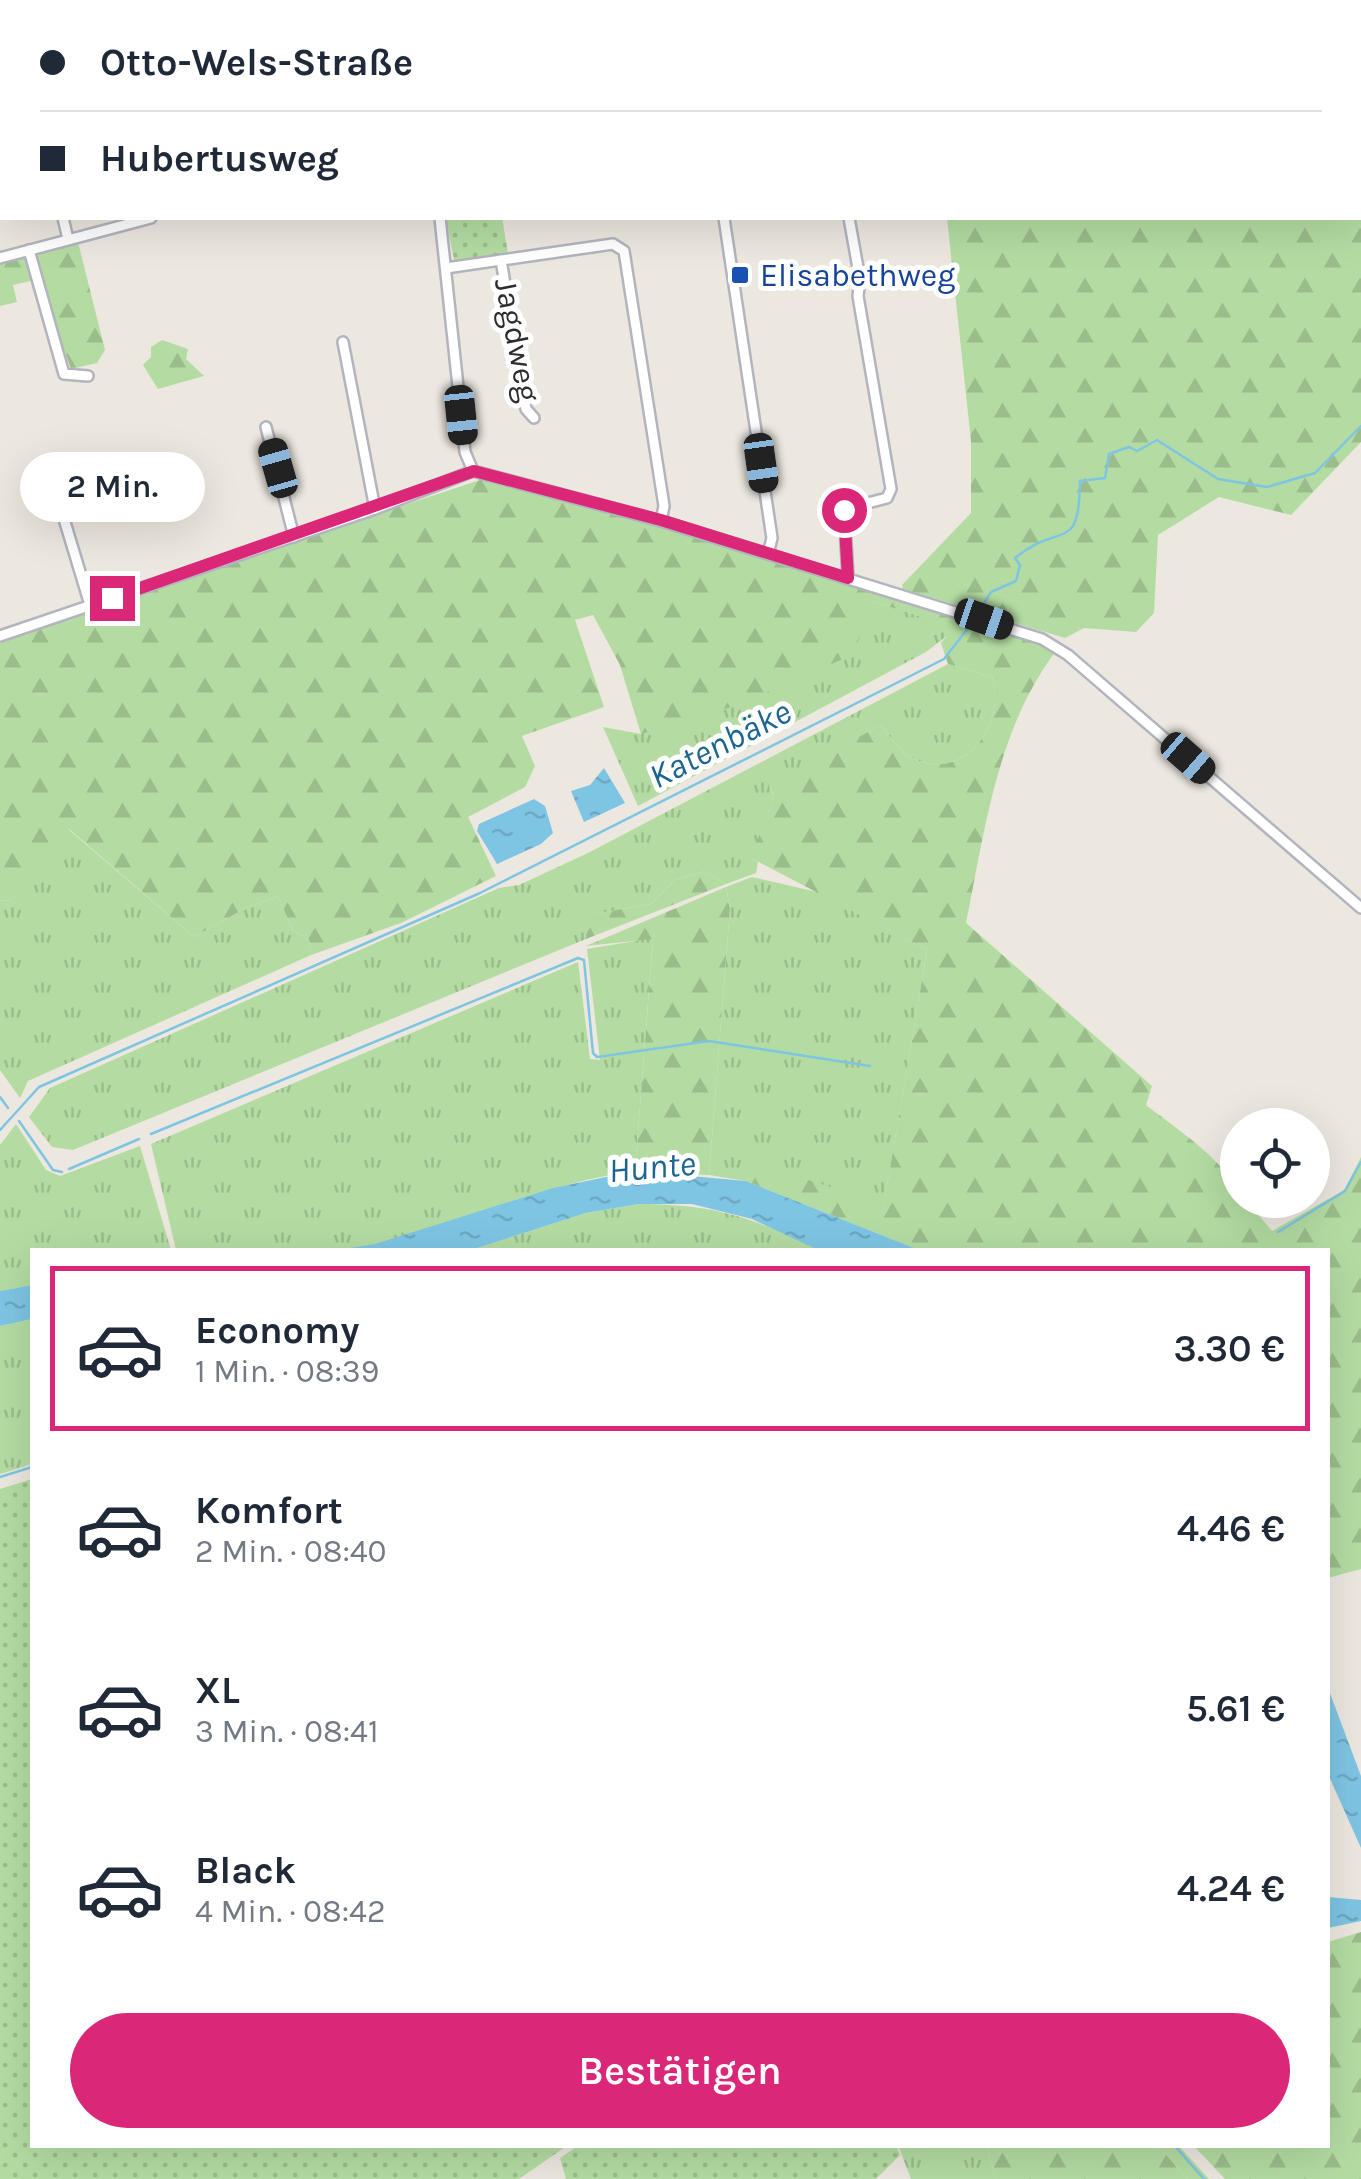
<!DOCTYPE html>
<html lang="de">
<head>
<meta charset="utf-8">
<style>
	:root { --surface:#fff; --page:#f6f6f7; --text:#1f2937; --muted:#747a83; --line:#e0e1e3; --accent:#db2777 }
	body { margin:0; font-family:Karla,sans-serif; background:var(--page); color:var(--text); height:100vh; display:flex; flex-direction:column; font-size:38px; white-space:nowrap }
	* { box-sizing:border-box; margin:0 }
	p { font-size:32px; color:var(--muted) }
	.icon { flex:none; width:55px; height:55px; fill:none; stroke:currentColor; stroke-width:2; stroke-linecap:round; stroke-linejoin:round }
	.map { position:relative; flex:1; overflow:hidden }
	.side { position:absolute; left:30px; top:1248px; width:1300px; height:900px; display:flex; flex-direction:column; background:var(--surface); border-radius:0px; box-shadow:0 10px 40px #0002 }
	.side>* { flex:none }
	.guide { position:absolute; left:0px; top:0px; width:1362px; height:220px; box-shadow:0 10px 40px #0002; display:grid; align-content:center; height:220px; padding:0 40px; background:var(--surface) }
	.buttons { position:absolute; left:1220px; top:1108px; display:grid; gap:20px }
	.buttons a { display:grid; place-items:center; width:110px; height:110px; border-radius:50%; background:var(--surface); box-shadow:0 10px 40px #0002; font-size:50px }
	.end { position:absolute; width:45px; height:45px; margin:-22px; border:12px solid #db2777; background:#fff; box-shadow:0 0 0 5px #fff }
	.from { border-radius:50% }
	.bubble { position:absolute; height:70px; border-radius:35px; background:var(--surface); box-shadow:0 10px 40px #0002; font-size:32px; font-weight:600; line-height:70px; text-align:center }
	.car { position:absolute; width:30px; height:60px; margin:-30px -15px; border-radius:12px; box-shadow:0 0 8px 2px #0007; background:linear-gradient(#222 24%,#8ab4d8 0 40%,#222 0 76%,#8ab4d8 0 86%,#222 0) }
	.guide b { display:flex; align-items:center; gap:35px; height:95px; font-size:38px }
	.guide b+b { border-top:2px solid var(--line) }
	.guide i { width:25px; height:25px; background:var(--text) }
	ul { padding:18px 0 0; list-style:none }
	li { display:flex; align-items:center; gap:30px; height:165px; margin:0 20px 15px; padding:0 20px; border:5px solid transparent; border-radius:0px }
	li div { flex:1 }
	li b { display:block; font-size:38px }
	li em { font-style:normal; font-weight:600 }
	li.on { border-color:var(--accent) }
	li>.icon { width:90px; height:90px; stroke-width:1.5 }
	.primary-button { display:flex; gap:20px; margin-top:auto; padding:20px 40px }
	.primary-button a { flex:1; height:115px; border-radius:60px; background:var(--accent); color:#fff; font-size:40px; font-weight:600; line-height:115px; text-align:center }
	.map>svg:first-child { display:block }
</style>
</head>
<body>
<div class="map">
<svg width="1361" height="2179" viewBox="0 0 1361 2179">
	<defs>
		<pattern id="grass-tufts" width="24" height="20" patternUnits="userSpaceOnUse" patternTransform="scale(2.5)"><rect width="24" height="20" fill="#b4dca2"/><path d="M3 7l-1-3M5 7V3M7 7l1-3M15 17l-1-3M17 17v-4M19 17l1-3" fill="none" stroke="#9bbd8c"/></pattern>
		<pattern id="forest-firs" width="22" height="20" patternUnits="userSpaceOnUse" patternTransform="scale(2.5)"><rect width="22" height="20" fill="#b4dca2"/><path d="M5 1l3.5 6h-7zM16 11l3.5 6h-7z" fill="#9bbd8c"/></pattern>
		<pattern id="park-dots" width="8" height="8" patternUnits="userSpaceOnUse" patternTransform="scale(2.5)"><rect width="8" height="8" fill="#b4dca2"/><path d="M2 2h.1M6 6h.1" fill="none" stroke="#9bbd8c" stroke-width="1.8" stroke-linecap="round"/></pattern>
		<pattern id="water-ripples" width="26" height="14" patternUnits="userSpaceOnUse" patternTransform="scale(2.5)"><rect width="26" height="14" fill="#7ec5e3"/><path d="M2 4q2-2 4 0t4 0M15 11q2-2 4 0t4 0" fill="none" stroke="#6da9c3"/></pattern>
	</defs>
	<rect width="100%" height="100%" fill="#ece7df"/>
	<!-- grass -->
	<g fill="url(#grass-tufts)">
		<path d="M875,602L947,625V636L926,652L638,806L603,727L641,734Z"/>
		<path d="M948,664L992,677C1008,726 960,788 907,755C897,748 888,734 881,725L769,786L774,796L752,858L758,862L756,873L726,884L705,871L675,880L651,904L588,915L586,939L73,1150L52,1147L29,1117L50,1088L499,888L519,885L590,852Z"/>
		<path d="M68,829L194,937L246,908L278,896L293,931L309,939L311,955L28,1081L20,1098L0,1070V901L11,900Z"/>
		<path d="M752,877L817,892L927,950L884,1205L750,1162L746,1181L709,1175L730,908L726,887Z"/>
		<path d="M653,938L635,1171C545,1183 463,1222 376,1244C313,1259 241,1250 176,1250L151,1144L578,962L590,1059L600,1060L587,949Z"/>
		<path d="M16,1124L46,1170L60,1176L140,1146L171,1250H32V1285L0,1291V1145Z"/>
		<path d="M639,1204C712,1204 754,1217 818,1250H471L586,1213Z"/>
		<path d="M32,1319V1464L0,1474V1326Z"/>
		<path d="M898,2145H986L996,2179H911Z"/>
		<path d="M1157,2145H1178L1209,2179H1188Z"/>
	</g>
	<!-- forest -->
	<g fill="url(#forest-firs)">
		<path d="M421,0H813L808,2Z"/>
		<path d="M880,0H1361V442L1291,515L1219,497L1158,535L1154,613L1136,632L1084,628L1065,638L903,589L902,585L971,513V441L947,218H1360V2Z"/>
		<path d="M78,242L105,350L97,363L71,369L39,279L13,285L17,302L0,306V262Z"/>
		<path d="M162,340L188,349L186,359L204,376L158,389L143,365L151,357V347Z"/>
		<path d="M483,479L660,526L1030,638L1056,651C997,729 985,829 966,923L1152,1086L1146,1105C1171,1125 1237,1167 1238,1200H1246L1272,1231L1344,1190L1361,1157V1569L1328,1578V1250H919L746,1181L749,1161L884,1204L927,950L751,858L774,796L769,785L881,725C888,734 897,748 907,755C960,788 1008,726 992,677L948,664L941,643L947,636L946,625L875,602L852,655L738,705L641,734L620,665L593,615L575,620L604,707L522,736L535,766L525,787L468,817L496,876L401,923L311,955L309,939L293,931L278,896L246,908L194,937L69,829L11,900L0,901V639Z"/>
		<path d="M705,871L726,884L586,939L587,915L651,904L675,880Z"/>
		<path d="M726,887L730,908L709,1175L635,1171L653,939L586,946Z"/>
		<path d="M1361,1932V2179H1225L1193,2145H1328V1942Z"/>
		<path d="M986,2145H1157L1188,2179H996Z"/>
	</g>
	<!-- park -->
	<g fill="url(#park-dots)">
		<path d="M446,218H502L508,253L454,260Z"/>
		<path d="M32,1479V2145H568L519,2179H0V1489Z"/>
		<path d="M579,2145H896L900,2155L876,2179H566L560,2158Z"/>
	</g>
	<!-- water -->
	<g fill="url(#water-ripples)">
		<path d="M604,768L625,803L584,822L571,791L590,785Z"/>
		<path d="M534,799L545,806L553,833L541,844L497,864L477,831L479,824Z"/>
		<path d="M635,1171L746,1181L919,1250H818L752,1219L692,1204H639L586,1213L471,1250H338L375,1244L553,1188Z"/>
		<path d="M32,1285V1319L0,1326V1291Z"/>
		<path d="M1328,1688L1361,1776V1848L1328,1774Z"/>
		<path d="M1328,1897L1361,1900V1921L1328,1928Z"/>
	</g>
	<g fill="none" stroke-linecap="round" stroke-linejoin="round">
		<!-- stream -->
		<g stroke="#7ec5e3" stroke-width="2.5">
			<path d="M976,616L991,592L1016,581L1020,565L1015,558C1061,520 1079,556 1080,481L1105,478L1109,454L1129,447L1137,451L1157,440L1218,479L1267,487L1315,473L1361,426"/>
			<path d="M0,1097L8,1108"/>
			<path d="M19,1121L53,1170L62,1172"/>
			<path d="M0,1130L39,1087L480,893L944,659L972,623"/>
			<path d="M151,1134L578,958L584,960L593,1053L597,1057L709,1041L870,1066"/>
			<path d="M69,1169L139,1139"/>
			<path d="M1278,1232L1345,1191L1361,1162"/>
			<path d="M0,1477L32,1467"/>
			<path d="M1174,2145L1204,2179"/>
		</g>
		<defs>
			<g id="street">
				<path d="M238,0V2"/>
				<path d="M415,0V2"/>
				<path d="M63,218L68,239"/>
				<path d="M440,218L465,452L473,471"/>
				<path d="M724,218L772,538L768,554"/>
				<path d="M29,250L64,374L88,376"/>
				<path d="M0,258L151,218"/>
				<path d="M501,260L526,409L534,418"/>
				<path d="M446,268L613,244L624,251L664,506L661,521"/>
				<path d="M343,342L375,509"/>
				<path d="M266,427L294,537"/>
				<path d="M52,479L90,605"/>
				<path d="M848,577L844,509L887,498L891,489L858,296L860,279L849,218"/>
				<path d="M0,636L375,509L473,471L661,521L1042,639L1068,655L1361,908"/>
			</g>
		</defs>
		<!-- street casing -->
		<use href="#street" stroke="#b3b5be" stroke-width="14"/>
		<!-- street -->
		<use href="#street" stroke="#fff" stroke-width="9"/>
	</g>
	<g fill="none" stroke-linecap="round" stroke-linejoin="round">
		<!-- route -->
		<path stroke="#db2777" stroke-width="12" d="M112,598L474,471L661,520L848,578L844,510"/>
	</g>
	<!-- markers -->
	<rect fill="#1a4fb4" stroke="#fff" stroke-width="4" x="730" y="265" width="20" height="20" rx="5"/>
	<g text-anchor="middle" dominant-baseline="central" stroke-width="10" stroke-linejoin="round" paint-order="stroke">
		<!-- transit labels -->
		<g font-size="32" fill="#164399" stroke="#fff" text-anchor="start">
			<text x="760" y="275">Elisabethweg</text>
		</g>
		<!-- street labels -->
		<g font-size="32" fill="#2c2c2c" stroke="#fff">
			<text transform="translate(517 340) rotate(79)">Jagdweg</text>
		</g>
		<!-- water labels -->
		<g font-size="35" font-style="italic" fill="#1c6590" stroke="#fff">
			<text transform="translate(720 744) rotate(-27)">Katenbäke</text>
			<text transform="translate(652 1167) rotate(-5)">Hunte</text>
		</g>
	</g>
</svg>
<div class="buttons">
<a><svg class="icon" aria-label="locate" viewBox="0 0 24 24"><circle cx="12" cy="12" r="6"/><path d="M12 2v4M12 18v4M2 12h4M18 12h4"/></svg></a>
</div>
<i class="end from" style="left:844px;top:510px"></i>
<i class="end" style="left:112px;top:598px"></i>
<div class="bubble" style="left:20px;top:452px;width:185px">2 Min.</div>
<i class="car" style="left:461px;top:415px;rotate:174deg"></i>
<i class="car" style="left:761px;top:463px;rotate:172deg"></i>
<i class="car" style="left:278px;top:468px;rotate:344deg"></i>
<i class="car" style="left:984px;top:619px;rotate:109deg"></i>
<i class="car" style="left:1188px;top:758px;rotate:131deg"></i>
<div class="guide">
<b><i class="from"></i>Otto-Wels-Straße</b>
<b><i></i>Hubertusweg</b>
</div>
<section class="side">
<ul>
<li class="on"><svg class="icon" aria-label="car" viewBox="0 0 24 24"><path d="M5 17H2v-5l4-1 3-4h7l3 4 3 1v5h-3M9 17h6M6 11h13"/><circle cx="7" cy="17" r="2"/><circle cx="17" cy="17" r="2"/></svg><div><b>Economy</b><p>1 Min. · 08:39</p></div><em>3.30 €</em></li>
<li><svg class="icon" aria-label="car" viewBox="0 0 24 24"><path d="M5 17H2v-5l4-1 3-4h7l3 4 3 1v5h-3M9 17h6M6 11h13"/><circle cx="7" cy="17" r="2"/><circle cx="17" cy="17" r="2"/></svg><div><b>Komfort</b><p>2 Min. · 08:40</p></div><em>4.46 €</em></li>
<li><svg class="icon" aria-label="car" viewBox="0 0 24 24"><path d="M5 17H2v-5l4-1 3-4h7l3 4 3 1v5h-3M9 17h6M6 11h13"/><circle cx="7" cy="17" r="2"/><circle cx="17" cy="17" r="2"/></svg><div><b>XL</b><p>3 Min. · 08:41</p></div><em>5.61 €</em></li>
<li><svg class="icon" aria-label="car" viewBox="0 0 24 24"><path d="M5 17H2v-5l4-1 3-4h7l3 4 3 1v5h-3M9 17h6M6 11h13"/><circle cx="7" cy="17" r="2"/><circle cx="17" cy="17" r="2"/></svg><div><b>Black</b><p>4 Min. · 08:42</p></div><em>4.24 €</em></li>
</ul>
<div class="primary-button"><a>Bestätigen</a></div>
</section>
</div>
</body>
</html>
